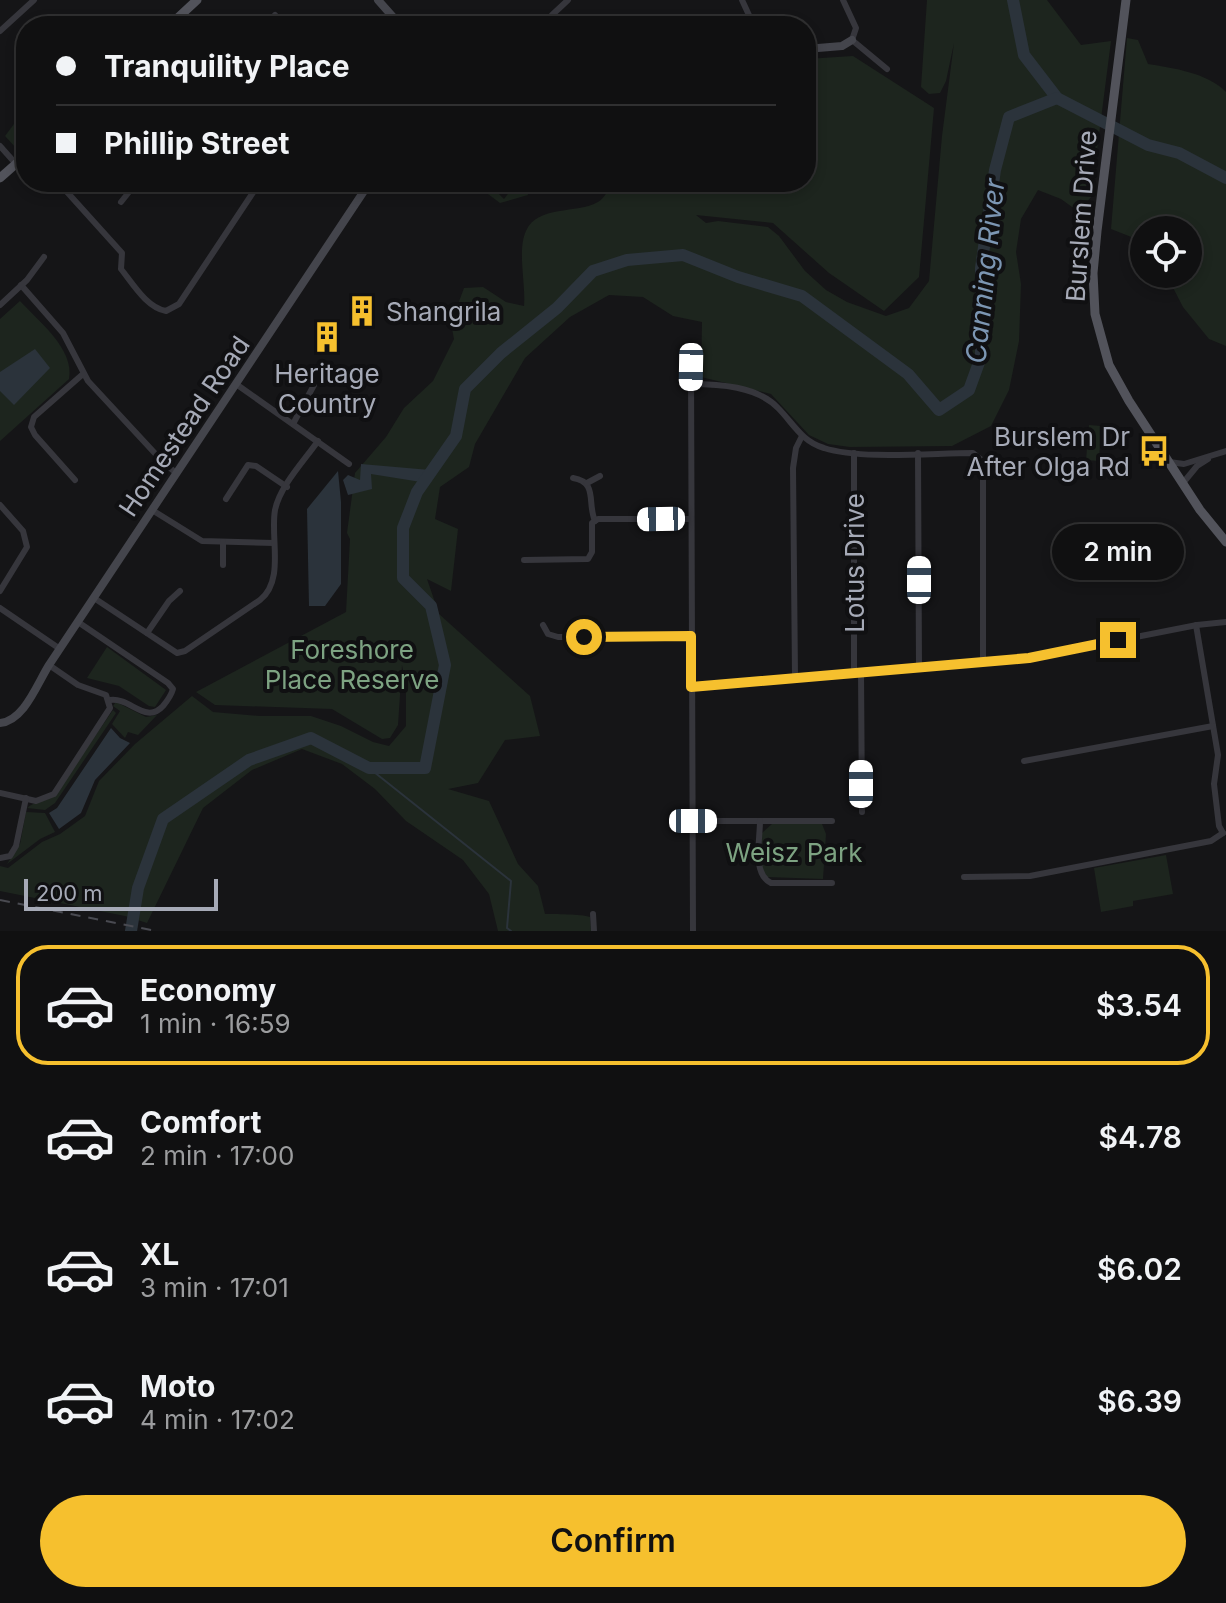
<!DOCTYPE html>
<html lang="en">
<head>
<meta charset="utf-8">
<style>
	:root { --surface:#101011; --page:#1e1e1f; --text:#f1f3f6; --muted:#9c9d9f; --line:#303031; --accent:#f6c02e }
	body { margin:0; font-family:Inter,sans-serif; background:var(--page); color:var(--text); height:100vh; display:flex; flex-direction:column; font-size:30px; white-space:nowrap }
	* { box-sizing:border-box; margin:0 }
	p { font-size:26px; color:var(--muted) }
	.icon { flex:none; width:44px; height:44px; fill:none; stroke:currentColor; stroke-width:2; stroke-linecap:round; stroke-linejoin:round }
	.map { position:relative; height:931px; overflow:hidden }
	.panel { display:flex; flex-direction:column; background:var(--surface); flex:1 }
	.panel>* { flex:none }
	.banner { position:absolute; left:16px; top:16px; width:800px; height:176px; border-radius:32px; box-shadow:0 4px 12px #0003,0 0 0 2px var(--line); display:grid; align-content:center; height:176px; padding:0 40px; background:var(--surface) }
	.fabs { position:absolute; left:1130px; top:216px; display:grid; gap:16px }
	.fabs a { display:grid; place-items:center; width:72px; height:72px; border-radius:50%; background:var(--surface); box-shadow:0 4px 12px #0003,0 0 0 2px var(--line); font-size:40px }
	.scale { position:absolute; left:24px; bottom:20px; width:194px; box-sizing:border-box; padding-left:8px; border:4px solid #a6aab7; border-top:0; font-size:22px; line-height:28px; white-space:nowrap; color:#a6aab7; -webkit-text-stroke:6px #101012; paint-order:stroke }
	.end { position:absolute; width:36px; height:36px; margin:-18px; border:10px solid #f6c02e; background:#111; box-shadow:0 0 0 4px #111 }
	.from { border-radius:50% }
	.bubble { position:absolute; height:56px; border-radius:28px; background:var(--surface); box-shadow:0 4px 12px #0003,0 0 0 2px var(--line); font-size:26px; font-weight:600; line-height:56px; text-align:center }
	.car { position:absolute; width:24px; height:48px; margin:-24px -12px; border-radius:10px; box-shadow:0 0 6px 2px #0007; background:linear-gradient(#fff 24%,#345 0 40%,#fff 0 76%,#345 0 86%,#fff 0) }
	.banner b { display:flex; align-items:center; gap:28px; height:76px; font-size:30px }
	.banner b+b { border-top:2px solid var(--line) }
	.banner i { width:20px; height:20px; background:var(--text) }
	ul { padding:14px 0 0; list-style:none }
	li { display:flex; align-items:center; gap:24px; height:120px; margin:0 16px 12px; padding:0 24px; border:4px solid transparent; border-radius:32px }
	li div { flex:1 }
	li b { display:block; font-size:30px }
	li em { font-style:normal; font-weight:600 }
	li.selected { border-color:var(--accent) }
	li>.icon { width:72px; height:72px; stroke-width:1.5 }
	.cta { display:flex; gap:16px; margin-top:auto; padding:16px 40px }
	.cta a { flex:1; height:92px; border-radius:48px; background:var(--accent); color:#111; font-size:32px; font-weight:600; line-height:92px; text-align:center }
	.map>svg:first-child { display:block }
</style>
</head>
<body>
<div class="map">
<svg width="1226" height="931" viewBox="0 0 1226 931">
	<rect width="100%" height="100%" fill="#151517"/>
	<!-- green -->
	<g fill="#1d251e">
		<path d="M927,0H1047L1081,45L1111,41L1091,197L1079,212L1061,199L1038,190L1021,219L1016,252L1021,284L1019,341L1009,390L991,426L952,446L850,447L828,444L809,435L771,394L701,377L702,322L673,316L643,297L609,295L570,317L525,358L475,444L469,467L440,487L435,519L458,529L451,591L427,579L439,614L530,696L540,736L505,740L478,783L448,789L489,801L518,864L538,886L545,914C554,914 581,914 590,917L591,931H498L489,894L463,860L406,821L375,789L342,764L302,749L252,770L203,808L147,923L125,916L0,891V866L8,868L42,842L60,834L85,816L99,781L135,744L192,696L213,712L260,716H311L341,726L373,742L389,746L406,726V685L402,665L398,725L390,738L382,739L332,709L215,705L196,692L346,612L350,539L347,533L355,473L386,437L404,408L433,381L454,339L451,323L464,288L483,287L506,302L524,306C526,284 517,250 526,231C537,205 577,214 598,202C605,198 609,188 614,182H806V59L853,56L934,108L919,277L884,311L829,273L773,223L696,215L706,223L718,221L768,227L779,236L805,271L826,290L847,302L886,316L909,308L929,281L942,136L954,43L946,81L940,93L929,94L921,87Z"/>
		<path d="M1127,38L1138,40L1148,64C1173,68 1208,73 1226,92V346L1209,339L1183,307L1166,274H1188V230H1144V242L1111,229Z"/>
		<path d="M26,108V140L16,148L5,136Z"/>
		<path d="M477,182H496L499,185L495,190L504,199L517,182H525L528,195L500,203L476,185Z"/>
		<path d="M20,301C38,321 75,349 69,379L0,441V319Z"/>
		<path d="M1089,425L1101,426L1099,461L1086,460Z"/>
		<path d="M107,647L166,690L155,707L149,706L119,686L87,678Z"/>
		<path d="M116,702L146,717L157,715L138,735L128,732L125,738L112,724L120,711L113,706Z"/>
		<path d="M113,710L116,713L55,803L45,810L27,808C33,802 46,801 54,796Z"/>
		<path d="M26,812L45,813L55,832L40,839L7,864L20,844Z"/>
		<path d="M772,824H822L826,834L823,879L767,877L762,870V833Z"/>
		<path d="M1166,855L1173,894L1133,901V906L1101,912L1094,868Z"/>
	</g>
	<!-- water -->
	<g fill="#2b333b">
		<path d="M35,349L50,368L14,405L0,391V372Z"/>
		<path d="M361,464L430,470L421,482L371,474L372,489L348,495L343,480L348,475L360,480Z"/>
		<path d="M338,471L341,502V584L325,606H309L307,509Z"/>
		<path d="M111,728L120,738L130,743L95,780L81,813L59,829L49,813L57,808Z"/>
	</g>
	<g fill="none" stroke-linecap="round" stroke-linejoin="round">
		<!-- stream -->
		<path stroke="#2b333b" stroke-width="2" d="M369,768L511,881L507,928L511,931"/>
		<!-- river -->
		<g stroke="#2b333b" stroke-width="12">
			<path d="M1013,0L1024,55L1057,98"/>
			<path d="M131,931L138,888L163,819L249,760L311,738L369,768H425L445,665L431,606L403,578V528L417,492L456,436L465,389L501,353L557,308L593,271L627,260L683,255L738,277L802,296L908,374L939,410L969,390L981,357V268L995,170L1009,117L1057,98L1148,145L1179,153L1226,178"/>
		</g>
		<!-- street -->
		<g stroke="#36363c" stroke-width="6">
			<path d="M742,0L754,26"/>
			<path d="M843,0L856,28L852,40L887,69"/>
			<path d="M275,15L285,26"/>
			<path d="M546,26L552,15L568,0"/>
			<path d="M0,31L34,0"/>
			<path d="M0,146L16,164"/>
			<path d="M67,192L122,253L121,269C133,284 147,308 166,311L179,304L260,182"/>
			<path d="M121,202L137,182"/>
			<path d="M21,285L63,333L88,381L163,462L176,473"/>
			<path d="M0,305L27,280L44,257"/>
			<path d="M691,367L693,931"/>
			<path d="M236,384L349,464"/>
			<path d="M690,384C719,384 757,386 778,408C793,423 802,442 824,448C861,460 932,453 973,453L983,461V662"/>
			<path d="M293,424L314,385"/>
			<path d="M854,453V672"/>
			<path d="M918,453L919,667"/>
			<path d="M1169,462L1184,464L1226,451"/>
			<path d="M573,478C598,482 587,503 595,521"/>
			<path d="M75,480L35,435L31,427L34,417L83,374"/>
			<path d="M587,483L600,476"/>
			<path d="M1183,483L1197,466L1208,459"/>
			<path d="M226,499L248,465L256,466L287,487"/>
			<path d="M0,505L23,531L27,547L0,591"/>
			<path d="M152,510L202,541L274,543"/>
			<path d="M524,560L588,559L592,552V523L598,519H691"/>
			<path d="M223,565V542"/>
			<path d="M94,598L177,653L185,651L260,600C285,580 270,538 275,510C280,486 304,461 318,441"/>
			<path d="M0,608L60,649"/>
			<path d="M78,622L168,683L173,689C171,696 168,700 163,706C146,725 130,697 110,700"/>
			<path d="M543,625L548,634L558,637L691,636"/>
			<path d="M1196,625L1218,755L1214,784L1219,826L1223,833"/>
			<path d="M147,633L169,601L180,591"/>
			<path d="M861,671L862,812"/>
			<path d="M795,676L793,468L796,448L802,436"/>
			<path d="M691,687L1029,658L1197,625L1226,622"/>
			<path d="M1024,761L1213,726"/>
			<path d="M0,793L36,801L54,794L110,708L106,695L78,685L49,665"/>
			<path d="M693,821H832"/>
			<path d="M760,821C760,840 752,874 771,883H832"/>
			<path d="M0,858L10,856L16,846L26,798"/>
			<path d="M964,877L1030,876L1211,841L1223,833"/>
			<path d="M593,914L594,931"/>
		</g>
		<!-- secondary -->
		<g stroke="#44454c" stroke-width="8">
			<path d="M378,0L401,26"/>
			<path d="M806,49L842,46L852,40"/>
			<path d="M0,723C24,721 37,684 49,665L370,182"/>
		</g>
		<!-- primary -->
		<g stroke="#52535b" stroke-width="9">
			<path d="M1126,0L1097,231L1093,273L1095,314L1109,365L1129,401L1200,510L1226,542"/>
			<path d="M169,26L197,0"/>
			<path d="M0,178L26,155"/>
		</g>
		<!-- rail -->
		<path stroke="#494a51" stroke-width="2" stroke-dasharray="10 8" stroke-linecap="butt" d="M0,900L156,931"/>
	</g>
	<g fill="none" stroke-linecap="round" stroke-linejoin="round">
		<!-- route -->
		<path stroke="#f6c02e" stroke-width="10" d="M584,637L691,636V687L1029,658L1118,640"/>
	</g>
	<!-- icons -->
	<defs>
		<symbol id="building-bare" viewBox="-9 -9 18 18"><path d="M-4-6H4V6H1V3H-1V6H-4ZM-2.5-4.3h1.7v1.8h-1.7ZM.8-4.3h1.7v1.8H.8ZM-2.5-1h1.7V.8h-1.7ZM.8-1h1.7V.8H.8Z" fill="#f6c02e" stroke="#101012" stroke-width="2.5" paint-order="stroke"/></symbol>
		<symbol id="bus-bare" viewBox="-9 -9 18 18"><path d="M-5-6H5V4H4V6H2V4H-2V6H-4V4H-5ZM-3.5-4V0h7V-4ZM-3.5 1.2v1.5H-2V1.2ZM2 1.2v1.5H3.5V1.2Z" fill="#f6c02e" stroke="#101012" stroke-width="2.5" paint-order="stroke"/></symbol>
	</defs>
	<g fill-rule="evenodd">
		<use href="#building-bare" x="340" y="289" width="44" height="44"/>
		<use href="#building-bare" x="305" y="315" width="44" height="44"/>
		<use href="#bus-bare" x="1132" y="429" width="44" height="44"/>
	</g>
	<g text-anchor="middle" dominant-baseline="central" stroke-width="8" stroke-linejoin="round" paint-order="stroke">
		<!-- street labels -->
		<g font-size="26" fill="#a6aab7" stroke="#101012">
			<text transform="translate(1081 216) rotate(-86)">Burslem Drive</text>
			<text transform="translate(184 426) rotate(-56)">Homestead Road</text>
			<text transform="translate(854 563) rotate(-90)">Lotus Drive</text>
		</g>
		<!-- poi labels -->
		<g font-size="26" fill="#a6aab7" stroke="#101012" text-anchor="start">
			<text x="386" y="311">Shangrila</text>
			<text x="327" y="373" text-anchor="middle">Heritage<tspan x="327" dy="30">Country</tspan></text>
			<text x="1130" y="436" text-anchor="end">Burslem Dr<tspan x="1130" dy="30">After Olga Rd</tspan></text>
		</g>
		<!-- park labels -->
		<g font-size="26" fill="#7da382" stroke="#101012">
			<text x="352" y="649">Foreshore<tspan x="352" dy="30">Place Reserve</tspan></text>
			<text x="794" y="852">Weisz Park</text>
		</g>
		<!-- water labels -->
		<g font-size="28" font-style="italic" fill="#7c96b3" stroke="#101012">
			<text transform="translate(985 271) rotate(-84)">Canning River</text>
		</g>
	</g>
</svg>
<div class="fabs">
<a><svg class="icon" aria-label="locate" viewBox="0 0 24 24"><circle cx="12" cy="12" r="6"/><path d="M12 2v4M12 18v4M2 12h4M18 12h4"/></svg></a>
</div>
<div class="scale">200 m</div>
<i class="end from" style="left:584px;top:637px"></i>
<i class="end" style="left:1118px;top:640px"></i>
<div class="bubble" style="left:1052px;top:524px;width:132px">2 min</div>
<i class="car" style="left:691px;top:367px;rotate:181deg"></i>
<i class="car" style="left:661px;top:519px;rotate:269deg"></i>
<i class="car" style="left:919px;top:580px;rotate:0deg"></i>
<i class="car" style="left:861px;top:784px;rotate:0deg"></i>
<i class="car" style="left:693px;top:821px;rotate:90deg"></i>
<div class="banner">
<b><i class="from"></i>Tranquility Place</b>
<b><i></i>Phillip Street</b>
</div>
</div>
<section class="panel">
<ul>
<li class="selected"><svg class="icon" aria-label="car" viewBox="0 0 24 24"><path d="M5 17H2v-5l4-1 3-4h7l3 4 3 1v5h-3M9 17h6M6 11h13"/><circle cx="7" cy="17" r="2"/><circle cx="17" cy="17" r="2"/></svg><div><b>Economy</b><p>1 min · 16:59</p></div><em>$3.54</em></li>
<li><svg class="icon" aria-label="car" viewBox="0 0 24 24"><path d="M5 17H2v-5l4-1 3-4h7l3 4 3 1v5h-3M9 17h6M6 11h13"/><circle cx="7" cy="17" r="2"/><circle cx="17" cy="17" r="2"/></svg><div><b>Comfort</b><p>2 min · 17:00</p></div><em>$4.78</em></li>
<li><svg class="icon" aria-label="car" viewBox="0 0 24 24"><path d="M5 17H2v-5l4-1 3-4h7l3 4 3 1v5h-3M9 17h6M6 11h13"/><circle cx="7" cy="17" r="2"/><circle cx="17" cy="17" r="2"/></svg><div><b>XL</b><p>3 min · 17:01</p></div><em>$6.02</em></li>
<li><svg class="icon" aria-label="car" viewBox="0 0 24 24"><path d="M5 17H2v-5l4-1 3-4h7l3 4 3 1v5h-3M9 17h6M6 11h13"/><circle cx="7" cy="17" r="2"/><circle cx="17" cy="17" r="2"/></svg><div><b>Moto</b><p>4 min · 17:02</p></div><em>$6.39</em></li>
</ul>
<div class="cta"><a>Confirm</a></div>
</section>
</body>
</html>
